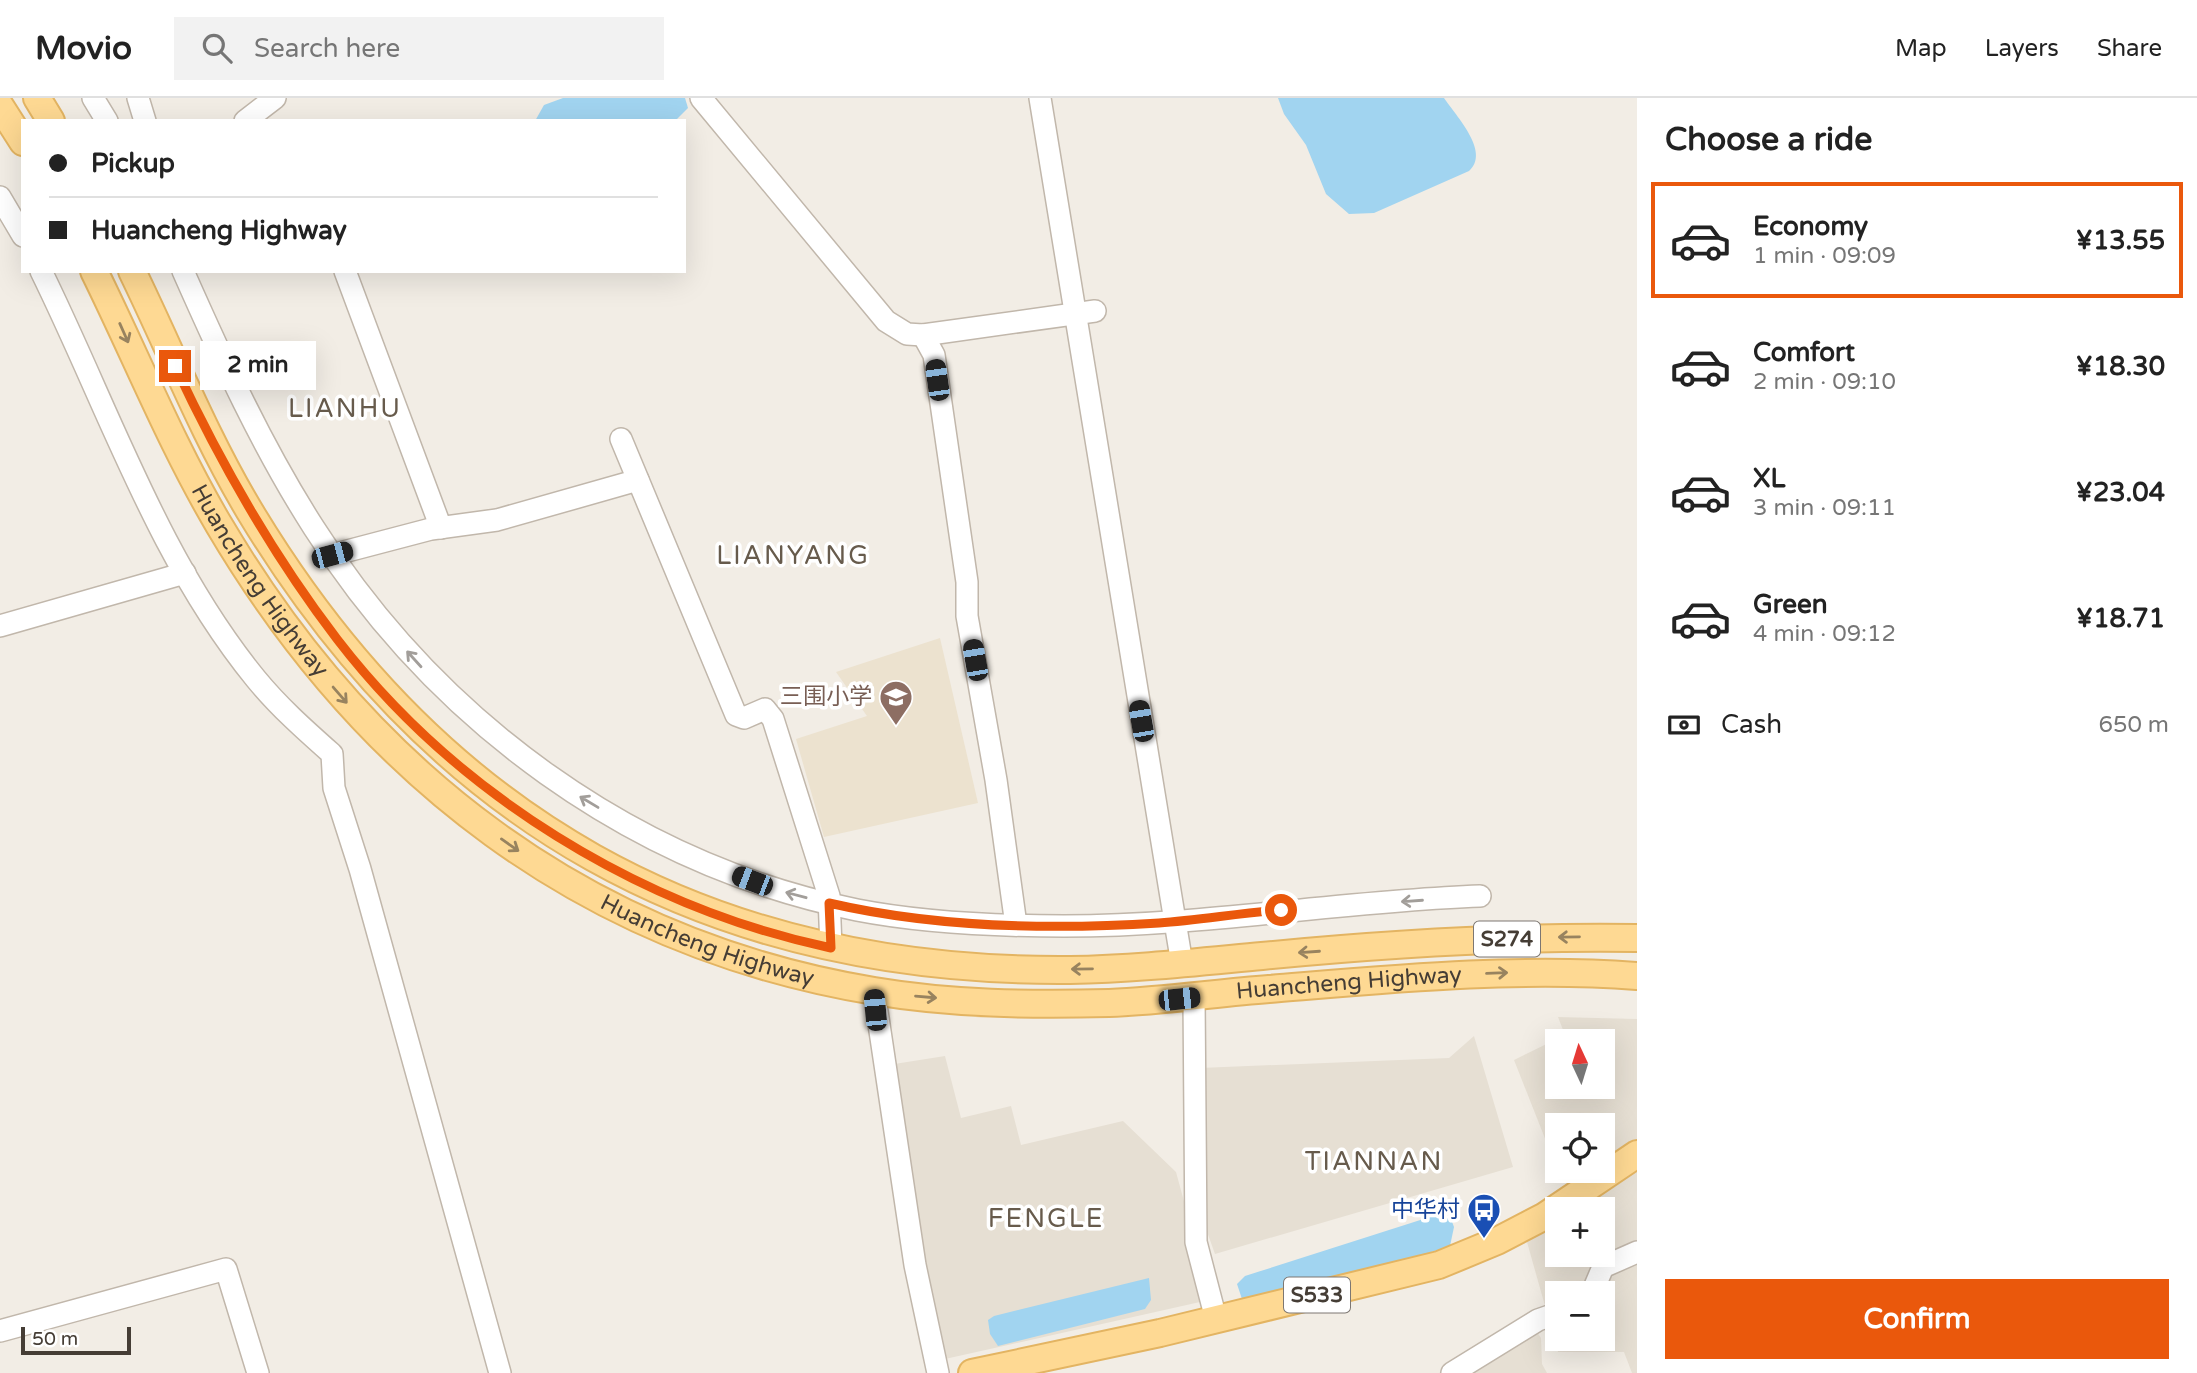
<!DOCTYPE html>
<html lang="en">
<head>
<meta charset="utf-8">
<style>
	:root { --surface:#fff; --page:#f2f2f2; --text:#222; --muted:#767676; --line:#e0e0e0; --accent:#ea580c }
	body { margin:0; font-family:"Varela Round","Noto Sans SC",sans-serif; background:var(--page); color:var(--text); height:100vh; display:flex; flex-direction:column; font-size:26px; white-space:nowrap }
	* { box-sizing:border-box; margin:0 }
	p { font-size:23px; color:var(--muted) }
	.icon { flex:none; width:38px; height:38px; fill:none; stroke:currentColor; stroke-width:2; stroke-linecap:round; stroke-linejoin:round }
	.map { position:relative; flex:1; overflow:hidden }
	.sheet { display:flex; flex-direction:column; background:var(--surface); width:560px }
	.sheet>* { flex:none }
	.banner { position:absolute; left:21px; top:21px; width:665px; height:154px; border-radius:0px; box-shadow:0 7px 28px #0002; display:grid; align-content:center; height:154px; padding:0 28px; background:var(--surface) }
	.needle { width:46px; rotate:356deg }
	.buttons { position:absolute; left:1545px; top:931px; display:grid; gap:14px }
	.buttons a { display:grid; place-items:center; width:70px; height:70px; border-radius:0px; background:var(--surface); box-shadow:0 7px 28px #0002; font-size:35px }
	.scale { position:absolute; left:21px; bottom:18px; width:110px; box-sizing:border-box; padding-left:7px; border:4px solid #453d35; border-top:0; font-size:19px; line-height:24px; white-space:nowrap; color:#453d35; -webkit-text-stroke:5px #fff; paint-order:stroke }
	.end { position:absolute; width:32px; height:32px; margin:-16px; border:9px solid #ea580c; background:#fff; box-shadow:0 0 0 4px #fff }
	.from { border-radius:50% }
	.bubble { position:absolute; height:49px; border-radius:0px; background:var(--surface); box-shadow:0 7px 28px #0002; font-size:23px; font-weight:700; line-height:49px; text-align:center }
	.car { position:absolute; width:21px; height:42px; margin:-21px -10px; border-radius:9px; box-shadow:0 0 5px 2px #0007; background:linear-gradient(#222 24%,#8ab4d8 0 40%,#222 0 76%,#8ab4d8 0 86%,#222 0) }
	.banner b { display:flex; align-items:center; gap:24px; height:66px; font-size:26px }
	.banner b+b { border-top:2px solid var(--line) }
	.banner i { width:18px; height:18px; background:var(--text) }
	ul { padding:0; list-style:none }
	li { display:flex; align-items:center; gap:21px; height:116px; margin:0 14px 10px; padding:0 14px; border:4px solid transparent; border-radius:0px }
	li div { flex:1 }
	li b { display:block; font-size:26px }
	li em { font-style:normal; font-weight:700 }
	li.on { border-color:var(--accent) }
	li>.icon { width:63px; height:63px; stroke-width:1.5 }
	h2 { padding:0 28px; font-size:32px; line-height:84px }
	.pay { display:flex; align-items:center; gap:18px; height:77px; padding:0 28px; font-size:26px }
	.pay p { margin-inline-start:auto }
	.cta { display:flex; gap:14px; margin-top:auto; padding:14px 28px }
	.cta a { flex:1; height:80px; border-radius:0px; background:var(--accent); color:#fff; font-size:28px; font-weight:700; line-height:80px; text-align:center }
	header { display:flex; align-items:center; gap:42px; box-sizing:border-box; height:98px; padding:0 35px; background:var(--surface); border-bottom:2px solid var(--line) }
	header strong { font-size:33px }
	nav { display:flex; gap:38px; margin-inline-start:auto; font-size:24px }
	.search { width:490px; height:63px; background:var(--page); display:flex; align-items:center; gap:18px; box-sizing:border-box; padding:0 24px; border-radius:0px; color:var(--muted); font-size:26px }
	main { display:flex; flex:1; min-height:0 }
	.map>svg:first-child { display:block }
</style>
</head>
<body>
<header>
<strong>Movio</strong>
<div class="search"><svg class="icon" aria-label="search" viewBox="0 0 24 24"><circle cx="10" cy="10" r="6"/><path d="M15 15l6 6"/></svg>Search here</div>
<nav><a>Map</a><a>Layers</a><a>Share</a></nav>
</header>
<main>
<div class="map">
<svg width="1637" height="1275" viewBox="0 0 1637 1275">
	<rect width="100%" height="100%" fill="#f2ede5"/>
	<!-- residential -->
	<g fill="#e6dfd3" fill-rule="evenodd">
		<path d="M1558,919L1637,921V1043L1603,1064V1027H1558L1557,1071L1514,962L1565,937ZM1558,943H1603V989H1558Z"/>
		<path d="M1474,938L1513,1069L1215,1156L1201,1117L1200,970L1449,960Z"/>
		<path d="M945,958L961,1020L1011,1008L1021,1047L1123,1023L1176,1074L1188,1118L1200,1204L945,1261L931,1218L888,967Z"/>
		<path d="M1637,1073V1275H1632L1624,1254H1558L1527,1144L1557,1124L1558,1157H1603V1111H1577ZM1558,1195H1603V1241H1558Z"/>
		<path d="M1528,1220L1541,1240L1542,1266L1547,1275H1439Z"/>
	</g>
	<!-- education -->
	<path fill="#ece2cf" d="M940,540L978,705L824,739L796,641L867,618L836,574Z"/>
	<!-- water -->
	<g fill="#a1d4f0">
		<path d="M563,0H685L688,10L675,23H535L544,7Z"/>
		<path d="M1278,0H1444C1456,18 1491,54 1469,73L1374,115L1349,116L1326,96L1306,47L1284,16Z"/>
		<path d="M1436,1117L1451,1121L1454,1129L1450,1148L1369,1174L1242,1201L1237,1186L1245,1178Z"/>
		<path d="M1149,1180L1151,1202L1145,1211L998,1248L990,1236L988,1222L994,1218Z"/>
	</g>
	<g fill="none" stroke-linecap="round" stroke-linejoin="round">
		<defs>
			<g id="minor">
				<path d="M93,0L107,23"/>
				<path d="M138,0L145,23"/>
				<path d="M701,0L886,223L907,236L923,237L1095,213"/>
				<path d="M1040,0L1182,866"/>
				<path d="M245,23L275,0"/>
				<path d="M0,99L23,138"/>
				<path d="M41,173C109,311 158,461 256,581C279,609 305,632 332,656L334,690L360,771L500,1275"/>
				<path d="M183,173C222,261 262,349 314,430C437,623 631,766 857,812C924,825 995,828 1064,828C1203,828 1341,803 1480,798"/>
				<path d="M345,173L441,430"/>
				<path d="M923,237L934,257L967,484V518L996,682L1016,827"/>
				<path d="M621,341L736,617L744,620L765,611L773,621L829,798L831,850"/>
				<path d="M332,457L431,431L497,422L638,382"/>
				<path d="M0,528L185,475"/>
				<path d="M874,893L915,1167L938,1275"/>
				<path d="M1194,899L1196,1144L1216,1221"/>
				<path d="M1592,1195L1603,1169L1637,1154"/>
				<path d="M0,1233L226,1171L258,1275"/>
				<path d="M1452,1275L1538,1222L1558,1215"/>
			</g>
			<g id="major">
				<path d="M37,0L51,23"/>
				<path d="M0,8L23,44"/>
				<path id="s1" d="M94,173C136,258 171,346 219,427C366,676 585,845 874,893C951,906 1031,907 1109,905C1163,903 1216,895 1269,891C1392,881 1514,869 1637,878"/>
				<path d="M132,173C171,253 203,335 249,412C436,723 707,875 1070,872C1134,871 1197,864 1262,858C1386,846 1512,838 1637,840"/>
				<path d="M972,1275L1160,1235L1439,1167L1497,1143L1545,1118L1637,1056"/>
			</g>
		</defs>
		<!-- minor casing -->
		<use href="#minor" stroke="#c1b7ab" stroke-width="24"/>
		<!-- major casing -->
		<use href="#major" stroke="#e3b462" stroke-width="30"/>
		<!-- minor -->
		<use href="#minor" stroke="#fff" stroke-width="21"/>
		<!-- major -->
		<use href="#major" stroke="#fed993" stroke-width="26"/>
	</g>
	<!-- one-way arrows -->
	<defs><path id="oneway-shaft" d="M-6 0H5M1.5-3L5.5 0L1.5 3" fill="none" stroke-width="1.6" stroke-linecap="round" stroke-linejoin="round" transform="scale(1.75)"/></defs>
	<g stroke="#98835f">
		<use href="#oneway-shaft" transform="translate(124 235) rotate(66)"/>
		<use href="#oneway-shaft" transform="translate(340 597) rotate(49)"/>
		<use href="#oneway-shaft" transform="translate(510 747) rotate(35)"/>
		<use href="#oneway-shaft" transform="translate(1569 839) rotate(179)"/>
		<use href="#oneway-shaft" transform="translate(1309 854) rotate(176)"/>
		<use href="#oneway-shaft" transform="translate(1082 871) rotate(179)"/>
		<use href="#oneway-shaft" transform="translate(1497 875) rotate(-2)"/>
		<use href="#oneway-shaft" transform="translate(926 899) rotate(5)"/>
	</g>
	<g stroke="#a29e9a">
		<use href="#oneway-shaft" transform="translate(414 561) rotate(-132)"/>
		<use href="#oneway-shaft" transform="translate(589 704) rotate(-149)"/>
		<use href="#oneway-shaft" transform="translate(796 797) rotate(-165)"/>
		<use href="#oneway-shaft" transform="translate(1412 803) rotate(176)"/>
	</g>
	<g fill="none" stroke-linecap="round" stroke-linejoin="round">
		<!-- route -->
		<path stroke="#ea580c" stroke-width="9" d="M175,268C220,364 272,456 337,541C456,696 639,809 831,850L829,805C936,830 1049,832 1159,825C1200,822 1240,815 1281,812"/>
	</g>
	<!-- icons -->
	<defs>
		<symbol id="school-pin" viewBox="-11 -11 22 30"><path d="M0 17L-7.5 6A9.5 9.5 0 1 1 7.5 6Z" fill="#8d6e63" stroke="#fff"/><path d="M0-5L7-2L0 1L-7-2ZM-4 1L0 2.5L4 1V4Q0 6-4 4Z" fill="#fff"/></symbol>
		<symbol id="bus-pin" viewBox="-11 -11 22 30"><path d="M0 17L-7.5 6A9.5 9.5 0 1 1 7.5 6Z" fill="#1a4fb4" stroke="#fff"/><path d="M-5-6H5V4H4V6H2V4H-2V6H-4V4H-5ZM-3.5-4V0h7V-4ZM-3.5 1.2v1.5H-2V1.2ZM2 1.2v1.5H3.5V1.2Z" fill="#fff"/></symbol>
	</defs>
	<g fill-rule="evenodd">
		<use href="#school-pin" x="877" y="580" width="38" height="52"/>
		<use href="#bus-pin" x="1465" y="1093" width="38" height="52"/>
	</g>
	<g text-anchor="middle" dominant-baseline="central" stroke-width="7" stroke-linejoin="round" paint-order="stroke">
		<!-- shield labels -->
		<g fill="#fff" stroke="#7d7772" stroke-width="2">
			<rect x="1474" y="823.5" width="66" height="35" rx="5"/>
			<rect x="1284" y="1179.5" width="66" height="35" rx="5"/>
		</g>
		<g font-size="21" font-weight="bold" fill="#453d35">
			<text x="1507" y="841">S274</text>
			<text x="1317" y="1197">S533</text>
		</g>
		<!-- street labels -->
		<g font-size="23" fill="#453d35" stroke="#fff">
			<text stroke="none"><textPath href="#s1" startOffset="352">Huancheng Highway</textPath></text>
			<text stroke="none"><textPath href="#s1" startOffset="940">Huancheng Highway</textPath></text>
			<text stroke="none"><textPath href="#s1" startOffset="1591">Huancheng Highway</textPath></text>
		</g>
		<!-- education labels -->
		<g font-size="23" fill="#785e54" stroke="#fff" text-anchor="end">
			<text x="872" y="599">三围小学</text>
		</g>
		<!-- transit labels -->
		<g font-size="23" fill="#164399" stroke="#fff" text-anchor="end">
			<text x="1460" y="1112">中华村</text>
		</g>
		<!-- quarter labels -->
		<g font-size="26" letter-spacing="2" fill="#675b4c" stroke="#fff">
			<text x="345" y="310">LIANHU</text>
			<text x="793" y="457">LIANYANG</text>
			<text x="1374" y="1063">TIANNAN</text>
			<text x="1046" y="1120">FENGLE</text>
		</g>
	</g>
</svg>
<div class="buttons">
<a><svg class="needle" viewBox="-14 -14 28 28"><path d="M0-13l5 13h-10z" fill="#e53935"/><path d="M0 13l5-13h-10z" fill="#767676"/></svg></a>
<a><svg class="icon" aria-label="locate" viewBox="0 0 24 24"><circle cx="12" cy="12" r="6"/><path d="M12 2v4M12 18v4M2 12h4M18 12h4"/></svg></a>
<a>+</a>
<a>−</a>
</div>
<div class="scale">50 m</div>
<i class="end from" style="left:1281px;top:812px"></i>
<i class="end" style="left:175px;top:268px"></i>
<div class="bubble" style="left:200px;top:243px;width:116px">2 min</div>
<i class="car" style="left:937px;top:282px;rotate:352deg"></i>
<i class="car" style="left:332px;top:457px;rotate:75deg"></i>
<i class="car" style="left:975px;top:562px;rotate:350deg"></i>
<i class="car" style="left:1141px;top:623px;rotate:350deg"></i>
<i class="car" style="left:752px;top:783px;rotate:291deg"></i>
<i class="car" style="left:1179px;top:901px;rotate:84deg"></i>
<i class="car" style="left:875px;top:912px;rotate:355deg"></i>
<div class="banner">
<b><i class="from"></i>Pickup</b>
<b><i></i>Huancheng Highway</b>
</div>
</div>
<section class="sheet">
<h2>Choose a ride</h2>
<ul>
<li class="on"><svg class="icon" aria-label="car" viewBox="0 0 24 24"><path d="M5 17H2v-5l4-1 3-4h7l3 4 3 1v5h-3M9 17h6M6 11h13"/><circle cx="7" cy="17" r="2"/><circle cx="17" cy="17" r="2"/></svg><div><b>Economy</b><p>1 min · 09:09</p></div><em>¥13.55</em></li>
<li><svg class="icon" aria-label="car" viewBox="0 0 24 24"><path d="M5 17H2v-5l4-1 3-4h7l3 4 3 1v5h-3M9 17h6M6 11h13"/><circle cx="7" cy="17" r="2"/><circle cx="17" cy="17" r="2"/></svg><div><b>Comfort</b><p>2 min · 09:10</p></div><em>¥18.30</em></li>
<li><svg class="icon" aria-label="car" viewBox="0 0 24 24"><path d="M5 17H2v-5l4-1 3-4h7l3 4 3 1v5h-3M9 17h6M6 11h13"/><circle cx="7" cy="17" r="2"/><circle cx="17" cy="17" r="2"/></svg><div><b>XL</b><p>3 min · 09:11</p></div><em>¥23.04</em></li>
<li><svg class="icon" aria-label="car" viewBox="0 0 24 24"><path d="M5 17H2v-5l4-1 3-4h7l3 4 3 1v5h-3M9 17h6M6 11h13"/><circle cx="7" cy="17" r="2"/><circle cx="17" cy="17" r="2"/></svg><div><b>Green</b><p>4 min · 09:12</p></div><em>¥18.71</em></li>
</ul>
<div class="pay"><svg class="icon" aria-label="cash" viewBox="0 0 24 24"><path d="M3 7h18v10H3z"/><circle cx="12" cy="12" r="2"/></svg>Cash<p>650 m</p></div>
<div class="cta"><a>Confirm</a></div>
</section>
</main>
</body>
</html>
